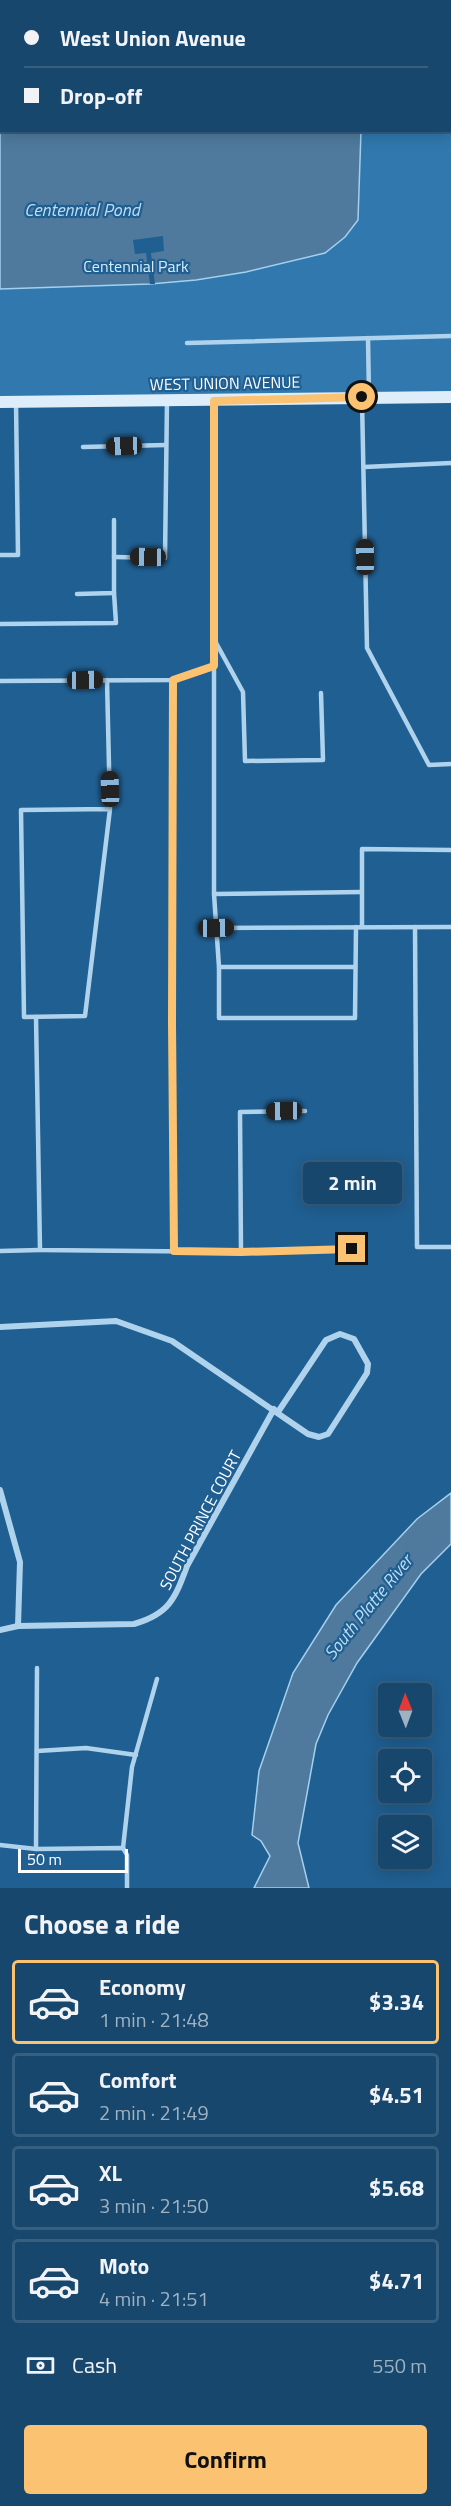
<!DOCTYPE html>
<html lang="en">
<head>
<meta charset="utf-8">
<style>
	:root { --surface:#18476d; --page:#255175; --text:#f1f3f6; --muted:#9fb2c2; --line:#365f80; --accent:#fbc271 }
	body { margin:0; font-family:"Titillium Web",sans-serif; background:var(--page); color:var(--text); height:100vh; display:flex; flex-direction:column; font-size:22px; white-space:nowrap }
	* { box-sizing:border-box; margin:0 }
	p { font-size:20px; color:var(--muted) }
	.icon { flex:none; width:33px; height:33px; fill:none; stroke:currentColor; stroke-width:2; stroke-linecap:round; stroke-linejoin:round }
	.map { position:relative; height:1888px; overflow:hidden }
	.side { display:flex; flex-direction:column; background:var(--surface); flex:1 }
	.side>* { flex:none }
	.banner { position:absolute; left:0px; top:0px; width:452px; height:132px; box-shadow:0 3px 15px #0003,0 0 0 2px var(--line); display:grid; align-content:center; height:132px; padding:0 24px; background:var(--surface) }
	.needle { width:39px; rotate:359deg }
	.fabs { position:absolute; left:378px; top:1683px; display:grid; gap:12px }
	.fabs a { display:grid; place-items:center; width:54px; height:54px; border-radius:6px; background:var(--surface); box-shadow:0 3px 15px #0003,0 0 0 2px var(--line); font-size:30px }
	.scale { position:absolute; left:18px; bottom:15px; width:110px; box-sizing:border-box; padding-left:6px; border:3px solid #fff; border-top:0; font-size:16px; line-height:21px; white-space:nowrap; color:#fff; -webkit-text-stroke:4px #205f91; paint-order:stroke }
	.end { position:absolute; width:27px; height:27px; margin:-14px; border:8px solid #fbc271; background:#111; box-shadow:0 0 0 3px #111 }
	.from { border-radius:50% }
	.bubble { position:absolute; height:42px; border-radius:6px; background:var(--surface); box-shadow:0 3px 15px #0003,0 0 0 2px var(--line); font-size:20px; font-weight:700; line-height:42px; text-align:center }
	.car { position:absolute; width:18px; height:36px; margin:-18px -9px; border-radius:8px; box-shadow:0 0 4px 2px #0007; background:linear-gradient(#222 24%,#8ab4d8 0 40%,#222 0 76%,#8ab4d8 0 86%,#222 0) }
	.banner b { display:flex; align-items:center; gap:21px; height:57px; font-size:22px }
	.banner b+b { border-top:2px solid var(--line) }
	.banner i { width:15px; height:15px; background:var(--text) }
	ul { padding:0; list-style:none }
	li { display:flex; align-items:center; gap:18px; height:84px; margin:0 12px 9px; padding:0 12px; border:3px solid var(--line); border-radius:6px }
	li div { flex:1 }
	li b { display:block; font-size:22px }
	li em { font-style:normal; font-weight:700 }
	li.current { border-color:var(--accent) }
	li>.icon { width:54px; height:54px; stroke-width:1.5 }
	h2 { padding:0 24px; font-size:27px; line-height:72px }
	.pay { display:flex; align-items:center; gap:15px; height:66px; padding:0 24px; font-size:22px }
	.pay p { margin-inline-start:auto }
	.cta { display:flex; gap:12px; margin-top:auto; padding:12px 24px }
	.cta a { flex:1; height:69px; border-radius:6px; background:var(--accent); color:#111; font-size:24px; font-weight:700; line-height:69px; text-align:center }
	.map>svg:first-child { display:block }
</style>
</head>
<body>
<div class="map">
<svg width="451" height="1888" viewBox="0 0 451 1888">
	<rect width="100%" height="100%" fill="#205f91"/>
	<!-- green -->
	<path fill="#3078ad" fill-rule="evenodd" d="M0,0H451V397L0,402ZM2,2H450V130H2Z"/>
	<!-- water -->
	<g fill="#4f7a9d" stroke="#a4d0ef" stroke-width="1.5">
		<path d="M0,0H356L2,2V130L361,131L358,220L345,237L325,253L246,272L196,280L150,284L0,289Z"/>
		<path d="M451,1493V1544L421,1574L357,1663L328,1715L316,1744L298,1843L309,1888H254L270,1856L261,1841L252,1835L259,1771L293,1673L336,1605L417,1519Z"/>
	</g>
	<!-- pier -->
	<path fill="#205f91" d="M163,236L164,251L151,253L155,284H150L146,253L135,254L133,240Z"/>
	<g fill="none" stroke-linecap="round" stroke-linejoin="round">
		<!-- lane -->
		<g stroke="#b0d3ed" stroke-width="4.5">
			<path d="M368,338L369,396"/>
			<path d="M187,343L451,336"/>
			<path d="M362,400L367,648L429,765L451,764"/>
			<path d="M214,401V894L361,892"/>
			<path d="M83,447L166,445"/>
			<path d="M364,467L451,463"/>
			<path d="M0,555H18L16,402"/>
			<path d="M114,557L165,558L167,401"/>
			<path d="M77,594L114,593V520"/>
			<path d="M0,624L116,623L114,593"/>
			<path d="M215,641L243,692L245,761L323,760L321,693"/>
			<path d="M107,680L110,809L85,1016L24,1017L21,810L110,809"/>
			<path d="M173,680L172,1023L174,1251"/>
			<path d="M0,681L173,680L214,667"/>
			<path d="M214,894L219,967"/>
			<path d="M362,927V849L451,850"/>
			<path d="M415,927L417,1247H451"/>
			<path d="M216,928L451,927"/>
			<path d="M355,967H219V1018H355L356,927"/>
			<path d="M36,1017L40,1250L241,1252L352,1249"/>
			<path d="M0,1251L40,1250"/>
			<path d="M241,1252L240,1112L305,1111"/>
			<path d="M37,1751L86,1748L136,1755"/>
			<path d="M0,1845L36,1849L123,1848L127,1855V1888"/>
			<path d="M123,1848L132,1767L157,1679"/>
			<path d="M36,1849L37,1668"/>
		</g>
		<!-- street -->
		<g stroke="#b0d3ed" stroke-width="6">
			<path d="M0,1327L116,1321L172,1341L308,1434L319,1437L328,1434L367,1373L368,1364L354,1339L340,1334L326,1340L278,1412"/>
			<path d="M0,1490L20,1562L18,1626"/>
			<path d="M0,1630L18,1626L134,1624C169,1614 175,1599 187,1566L274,1409"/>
		</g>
		<!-- secondary -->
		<path stroke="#ddedfa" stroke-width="12" d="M0,402L451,397"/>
	</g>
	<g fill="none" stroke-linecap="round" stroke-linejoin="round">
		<!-- route -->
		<path stroke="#fbc271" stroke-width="8" d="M352,1249L241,1252L174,1251L172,1023L173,680L214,666V401L362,397"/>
	</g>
	<g text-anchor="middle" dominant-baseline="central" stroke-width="4.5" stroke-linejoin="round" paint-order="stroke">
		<!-- park labels -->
		<g font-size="16" fill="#d6ebfa" stroke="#205f91">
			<text x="136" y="266">Centennial Park</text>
		</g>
		<!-- street labels -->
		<g font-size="16" fill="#fff" stroke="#205f91">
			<text transform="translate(225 383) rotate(-1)">WEST UNION AVENUE</text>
			<text transform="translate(200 1520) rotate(-62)">SOUTH PRINCE COURT</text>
		</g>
		<!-- water labels -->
		<g font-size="18" font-style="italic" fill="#bdddf4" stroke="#205f91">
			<text x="82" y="209">Centennial Pond</text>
			<text transform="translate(368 1607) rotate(-51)">South Platte River</text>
		</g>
	</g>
</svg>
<div class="fabs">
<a><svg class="needle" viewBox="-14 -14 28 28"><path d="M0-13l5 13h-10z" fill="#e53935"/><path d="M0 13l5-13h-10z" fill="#9fb2c2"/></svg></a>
<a><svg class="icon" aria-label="locate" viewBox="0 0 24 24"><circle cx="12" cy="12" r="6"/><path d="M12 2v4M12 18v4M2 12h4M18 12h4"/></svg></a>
<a><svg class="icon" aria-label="layers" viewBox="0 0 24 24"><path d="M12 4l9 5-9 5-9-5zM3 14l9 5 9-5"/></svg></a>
</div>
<div class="scale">50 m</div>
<i class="end from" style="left:362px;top:397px"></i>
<i class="end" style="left:352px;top:1249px"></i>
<div class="bubble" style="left:303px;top:1162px;width:99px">2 min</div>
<i class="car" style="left:124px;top:446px;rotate:268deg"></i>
<i class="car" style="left:148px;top:557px;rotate:271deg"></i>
<i class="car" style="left:365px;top:557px;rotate:359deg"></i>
<i class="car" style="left:85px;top:680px;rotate:89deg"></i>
<i class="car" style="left:110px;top:789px;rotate:358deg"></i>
<i class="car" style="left:216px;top:928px;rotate:89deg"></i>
<i class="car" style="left:284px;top:1111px;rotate:269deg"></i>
<div class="banner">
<b><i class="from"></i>West Union Avenue</b>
<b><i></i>Drop-off</b>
</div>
</div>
<section class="side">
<h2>Choose a ride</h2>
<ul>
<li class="current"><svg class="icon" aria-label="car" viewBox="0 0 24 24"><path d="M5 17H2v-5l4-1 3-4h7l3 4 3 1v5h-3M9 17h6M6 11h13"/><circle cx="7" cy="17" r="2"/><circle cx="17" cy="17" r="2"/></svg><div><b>Economy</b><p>1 min · 21:48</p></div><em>$3.34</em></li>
<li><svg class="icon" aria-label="car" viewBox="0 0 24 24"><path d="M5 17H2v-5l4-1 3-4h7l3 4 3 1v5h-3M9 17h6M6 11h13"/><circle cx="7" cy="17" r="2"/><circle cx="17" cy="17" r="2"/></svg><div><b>Comfort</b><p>2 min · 21:49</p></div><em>$4.51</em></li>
<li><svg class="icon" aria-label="car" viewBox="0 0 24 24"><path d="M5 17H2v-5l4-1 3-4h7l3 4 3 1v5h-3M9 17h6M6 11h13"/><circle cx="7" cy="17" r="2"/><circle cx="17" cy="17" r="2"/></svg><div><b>XL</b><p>3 min · 21:50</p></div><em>$5.68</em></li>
<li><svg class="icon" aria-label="car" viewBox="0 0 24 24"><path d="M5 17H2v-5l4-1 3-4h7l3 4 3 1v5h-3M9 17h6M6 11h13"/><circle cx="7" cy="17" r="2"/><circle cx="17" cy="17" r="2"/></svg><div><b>Moto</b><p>4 min · 21:51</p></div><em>$4.71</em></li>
</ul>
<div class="pay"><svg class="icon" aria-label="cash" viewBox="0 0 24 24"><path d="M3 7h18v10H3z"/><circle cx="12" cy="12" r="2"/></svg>Cash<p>550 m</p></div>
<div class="cta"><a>Confirm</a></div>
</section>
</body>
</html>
